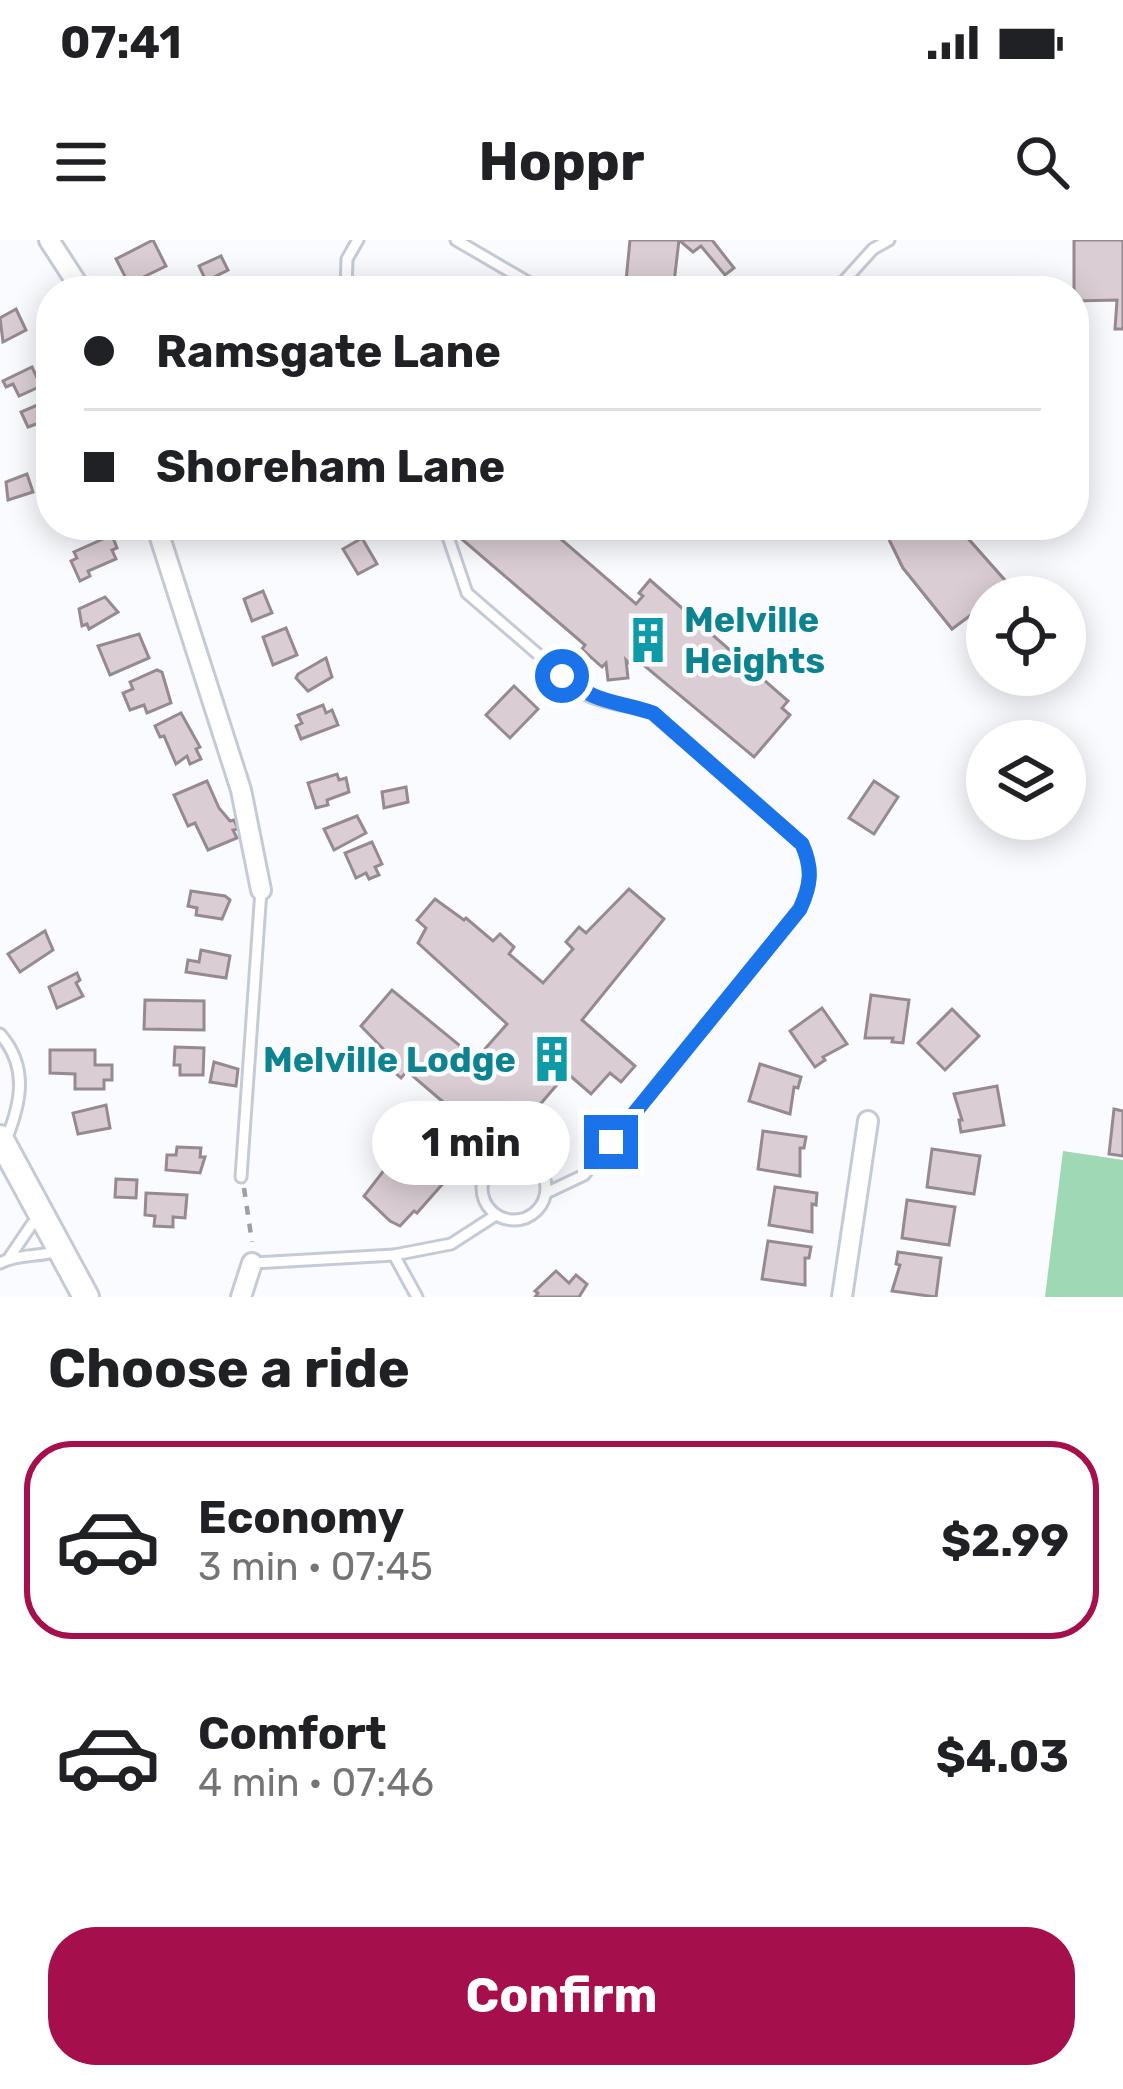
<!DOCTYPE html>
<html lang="en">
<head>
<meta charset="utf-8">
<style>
	:root { --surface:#fff; --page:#f2f2f2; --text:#202124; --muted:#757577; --line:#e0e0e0; --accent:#a40f4c }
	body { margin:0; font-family:Rubik,sans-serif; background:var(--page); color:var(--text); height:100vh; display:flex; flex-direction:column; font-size:45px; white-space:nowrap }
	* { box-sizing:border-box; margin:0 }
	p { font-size:39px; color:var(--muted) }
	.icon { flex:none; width:66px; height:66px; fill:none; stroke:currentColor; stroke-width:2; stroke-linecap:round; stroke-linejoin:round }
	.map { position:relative; height:1057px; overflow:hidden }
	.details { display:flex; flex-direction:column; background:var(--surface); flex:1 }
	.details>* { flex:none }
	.guide { position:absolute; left:36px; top:36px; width:1053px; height:264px; border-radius:48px; box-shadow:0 6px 30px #0003; display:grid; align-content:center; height:264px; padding:0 48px; background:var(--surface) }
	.controls { position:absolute; left:966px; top:336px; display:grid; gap:24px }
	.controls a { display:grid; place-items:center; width:120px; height:120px; border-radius:50%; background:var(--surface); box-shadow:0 6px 30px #0003; font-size:60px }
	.end { position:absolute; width:54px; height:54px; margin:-27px; border:15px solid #1a73e8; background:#fff; box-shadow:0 0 0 6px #fff }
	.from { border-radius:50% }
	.bubble { position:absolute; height:84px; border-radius:42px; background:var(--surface); box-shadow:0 6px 30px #0003; font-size:39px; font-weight:700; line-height:84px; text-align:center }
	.guide b { display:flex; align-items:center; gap:42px; height:114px; font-size:45px }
	.guide b+b { border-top:3px solid var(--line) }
	.guide i { width:30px; height:30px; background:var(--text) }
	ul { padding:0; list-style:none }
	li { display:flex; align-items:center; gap:36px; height:198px; margin:0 24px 18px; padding:0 24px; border:6px solid transparent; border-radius:48px }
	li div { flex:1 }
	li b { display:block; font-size:45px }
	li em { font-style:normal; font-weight:700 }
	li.active { border-color:var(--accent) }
	li>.icon { width:108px; height:108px; stroke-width:1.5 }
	h2 { padding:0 48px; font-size:54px; line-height:144px }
	.primary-button { display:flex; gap:24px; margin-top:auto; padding:24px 48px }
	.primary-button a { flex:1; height:138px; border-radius:48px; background:var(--accent); color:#fff; font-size:48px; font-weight:700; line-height:138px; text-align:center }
	.status { display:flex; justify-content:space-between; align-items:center; height:84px; padding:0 60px; background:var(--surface); direction:ltr }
	.status svg { height:33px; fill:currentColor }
	header { display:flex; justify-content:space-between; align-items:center; height:156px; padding:0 48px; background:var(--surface); font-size:54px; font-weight:700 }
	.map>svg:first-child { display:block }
</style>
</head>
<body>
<div class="status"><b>07:41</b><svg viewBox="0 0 49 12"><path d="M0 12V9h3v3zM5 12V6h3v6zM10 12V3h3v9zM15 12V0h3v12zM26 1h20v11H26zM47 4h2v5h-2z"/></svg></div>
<header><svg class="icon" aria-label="menu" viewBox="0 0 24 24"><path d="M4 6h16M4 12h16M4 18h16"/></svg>Hoppr<svg class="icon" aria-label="search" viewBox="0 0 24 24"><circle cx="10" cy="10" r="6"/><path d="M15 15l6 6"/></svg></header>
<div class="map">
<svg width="1123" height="1057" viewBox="0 0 1123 1057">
	<rect width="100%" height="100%" fill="#fafbfe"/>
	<!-- green -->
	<path fill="#9ed8b4" d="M1063,911L1123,920V1057H1045Z"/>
	<!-- building -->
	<g fill="#daced4" stroke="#958a90" stroke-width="3">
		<path d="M153,0L166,26L129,44L116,19Z"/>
		<path d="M630,0H679L673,51H625Z"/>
		<path d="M679,0H712L734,28L725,35L701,6L693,12Z"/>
		<path d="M1074,0H1123V89H1115L1117,60L1074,61Z"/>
		<path d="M221,16L228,30L206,41L199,26Z"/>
		<path d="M16,69L26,90L3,102L0,78Z"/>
		<path d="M32,127L41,146L19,156L13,144L6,147L3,141Z"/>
		<path d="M51,159V189L43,193L39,183L28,187L21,172Z"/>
		<path d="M27,234L33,252L8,260L6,242Z"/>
		<path d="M465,285H550L548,288L636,364L643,356L639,353L650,340L788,461L782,468L790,475L754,517L634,417L629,423L626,420L628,438L608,440L606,423L602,427L582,409L585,405L457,295Z"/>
		<path d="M882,285H956L1010,346L994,357H987V363L952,389L903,328Z"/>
		<path d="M882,285H956L1010,346L994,357H987V363L952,389L903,328Z"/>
		<path d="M112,295L117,308L112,310L116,319L88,331L90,336L80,341L71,321L77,318L74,312Z"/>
		<path d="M362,298L377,324L358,334L343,309Z"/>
		<path d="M263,351L272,373L252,381L244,359Z"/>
		<path d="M105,357L118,372L89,389L87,384L82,386L79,369Z"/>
		<path d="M286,388L297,415L273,425L263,397Z"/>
		<path d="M139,394L149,418L110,435L98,406Z"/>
		<path d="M326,418L332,437L308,451L296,438L298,434Z"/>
		<path d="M157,430L162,432L171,463L147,473L144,465L130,470L123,453L133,449L130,442Z"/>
		<path d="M514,446L538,469L510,498L486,475Z"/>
		<path d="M323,465L326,473L332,470L338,485L301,499L296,486L302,483L298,475Z"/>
		<path d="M181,473L200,507L196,509L201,519L190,524L187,516L176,524L164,496L160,497L155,486Z"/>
		<path d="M337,534L339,540L346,538L349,552L327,560L328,565L316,568L308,543Z"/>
		<path d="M207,541L219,568L230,581L234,580L238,589L233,590L237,598L208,610L195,583L188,586L174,555Z"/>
		<path d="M874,541L898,557L874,594L849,578Z"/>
		<path d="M406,547L408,562L384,568L382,552Z"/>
		<path d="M357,576L366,593L334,610L324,589Z"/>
		<path d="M372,602L382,624L375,627L379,635L369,639L366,633L356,638L345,613Z"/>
		<path d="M629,649L664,679L582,780L635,826L621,842L610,833L591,854L567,833L507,903L491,889L417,973L414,971L400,986L390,981L364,956L399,911L392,905L405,890L412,896L442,861L407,831L401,838L386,825L392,818L361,786L392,750L476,819L507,784L418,703L426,688L417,680L435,659L464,680L466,678L493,701L500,694L514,707L509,714L543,743L573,709L566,702L579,687L586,693Z"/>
		<path d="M191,651L225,656L230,660L222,679L196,675L197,668L188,666Z"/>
		<path d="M45,691L53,710L20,732L8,714Z"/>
		<path d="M201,710L230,716L226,738L186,732L188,720L199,722Z"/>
		<path d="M77,733L80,740L76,743L83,756L57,768L49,747Z"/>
		<path d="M871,755L909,760L903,803L892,802L893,798H865Z"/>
		<path d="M145,760L204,761V790L144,789Z"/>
		<path d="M822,768L847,804L823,817L825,820L815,827L790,791Z"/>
		<path d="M952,769L979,796L945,830L918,803Z"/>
		<path d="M175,807L204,808L203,835H180V825H174Z"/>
		<path d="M50,810H95V825H112V840H104V849H75V834L50,833Z"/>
		<path d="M214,822L238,829L236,846L210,842Z"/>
		<path d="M760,824L801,837L798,848L794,847L790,874L749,861Z"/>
		<path d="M997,846L1004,885L961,892L959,880H962L954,854Z"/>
		<path d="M106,865L110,888L78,894L73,873Z"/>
		<path d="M1114,869L1123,871V916L1109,914Z"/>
		<path d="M763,891L806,897L804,908H800V936L758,929Z"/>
		<path d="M177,907L201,908L200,917H205L200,933L166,930L167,915H176Z"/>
		<path d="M932,909L980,916L974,954L927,947Z"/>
		<path d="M116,939L137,940L136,958L115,957Z"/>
		<path d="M775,947L817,953L816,965L812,964V992L769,985Z"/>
		<path d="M146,953L187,955L185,978L173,977V987L154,986L155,976L145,975Z"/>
		<path d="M907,960L955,967L949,1005L902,998Z"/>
		<path d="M768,1001L811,1007L809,1018H805V1045L762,1039Z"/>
		<path d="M898,1012L941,1018L936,1057L892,1051L900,1025L896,1024Z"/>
		<path d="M556,1031L569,1043L576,1035L587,1044L579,1057H535L538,1053L535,1051Z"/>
	</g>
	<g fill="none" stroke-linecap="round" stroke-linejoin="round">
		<defs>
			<g id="lane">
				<path d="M456,0L543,51"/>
				<path d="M346,51L347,19L358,0"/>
				<path d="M835,51L873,9L889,0"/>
				<path d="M444,285L467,353L584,454C606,465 630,465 653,473L802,604C813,629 811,645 800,669L584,935L546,953"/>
				<path d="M0,794C29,827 21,863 6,900"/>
				<circle cx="514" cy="948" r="32"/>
				<path d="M241,937L261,650"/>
				<path d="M394,1015L417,1057"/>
				<path d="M9,1018L32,984L43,976"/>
				<path d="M0,1023C17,1014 39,1017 58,1011"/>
				<path d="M252,1023L394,1015L451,1004L496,975"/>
			</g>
			<g id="street">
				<path d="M49,0L82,51"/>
				<path d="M156,285L241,550L261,650"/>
				<path d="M241,1057L252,1023"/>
				<path d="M842,1057L868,881"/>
			</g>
			<path id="secondary" d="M0,898L86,1057"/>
		</defs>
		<!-- lane casing -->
		<use href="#lane" stroke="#c5cbd6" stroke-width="15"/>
		<!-- street casing -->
		<use href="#street" stroke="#c5cbd6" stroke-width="24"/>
		<!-- secondary casing -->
		<use href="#secondary" stroke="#c5cbd6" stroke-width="30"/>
		<!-- path -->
		<path stroke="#9e9fa3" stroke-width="4.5" stroke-dasharray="9 9" stroke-linecap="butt" d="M244,948L252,1002"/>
		<!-- lane -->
		<use href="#lane" stroke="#fff" stroke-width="9"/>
		<!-- street -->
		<use href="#street" stroke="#fff" stroke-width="18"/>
		<!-- secondary -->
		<use href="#secondary" stroke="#fff" stroke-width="24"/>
	</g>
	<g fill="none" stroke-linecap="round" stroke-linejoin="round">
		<!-- route -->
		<path stroke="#1a73e8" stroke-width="15" d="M562,436C601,466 611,459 653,473L802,604C813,629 811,645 800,669L611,902"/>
	</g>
	<!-- icons -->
	<defs>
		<symbol id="building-bare" viewBox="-9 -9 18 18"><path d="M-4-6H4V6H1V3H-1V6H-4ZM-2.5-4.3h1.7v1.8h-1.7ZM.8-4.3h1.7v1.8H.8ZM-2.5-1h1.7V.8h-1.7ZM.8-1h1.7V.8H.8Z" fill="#0f9aa8" stroke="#fafbfe" stroke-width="2.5" paint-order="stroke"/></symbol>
	</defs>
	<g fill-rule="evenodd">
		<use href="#building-bare" x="615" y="367" width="66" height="66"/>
		<use href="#building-bare" x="519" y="786" width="66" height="66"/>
	</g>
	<g text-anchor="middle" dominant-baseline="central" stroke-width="9" stroke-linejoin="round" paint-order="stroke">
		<!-- culture labels -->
		<g font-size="36" font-weight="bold" fill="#0d838f" stroke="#fafbfe" text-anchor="start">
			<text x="684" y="379">Melville<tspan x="684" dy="41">Heights</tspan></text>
			<text x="516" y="819" text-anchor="end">Melville Lodge</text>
		</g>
	</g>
</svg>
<div class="controls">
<a><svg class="icon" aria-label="locate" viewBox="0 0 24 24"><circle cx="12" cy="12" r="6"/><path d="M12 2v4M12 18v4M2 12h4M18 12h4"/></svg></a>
<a><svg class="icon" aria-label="layers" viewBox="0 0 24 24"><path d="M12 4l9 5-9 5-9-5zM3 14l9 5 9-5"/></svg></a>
</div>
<i class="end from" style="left:562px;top:436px"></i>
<i class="end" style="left:611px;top:902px"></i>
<div class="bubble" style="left:372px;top:861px;width:198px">1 min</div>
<div class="guide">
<b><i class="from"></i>Ramsgate Lane</b>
<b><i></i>Shoreham Lane</b>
</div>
</div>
<section class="details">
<h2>Choose a ride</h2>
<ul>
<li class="active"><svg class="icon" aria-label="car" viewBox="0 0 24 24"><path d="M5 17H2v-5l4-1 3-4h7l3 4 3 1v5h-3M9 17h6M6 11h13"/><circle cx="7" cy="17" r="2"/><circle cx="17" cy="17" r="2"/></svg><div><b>Economy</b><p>3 min · 07:45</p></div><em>$2.99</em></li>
<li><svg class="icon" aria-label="car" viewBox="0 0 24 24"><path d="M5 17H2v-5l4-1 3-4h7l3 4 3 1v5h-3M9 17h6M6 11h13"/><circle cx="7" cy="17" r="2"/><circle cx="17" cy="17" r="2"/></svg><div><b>Comfort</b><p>4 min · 07:46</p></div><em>$4.03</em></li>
</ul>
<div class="primary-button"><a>Confirm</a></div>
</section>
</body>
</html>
